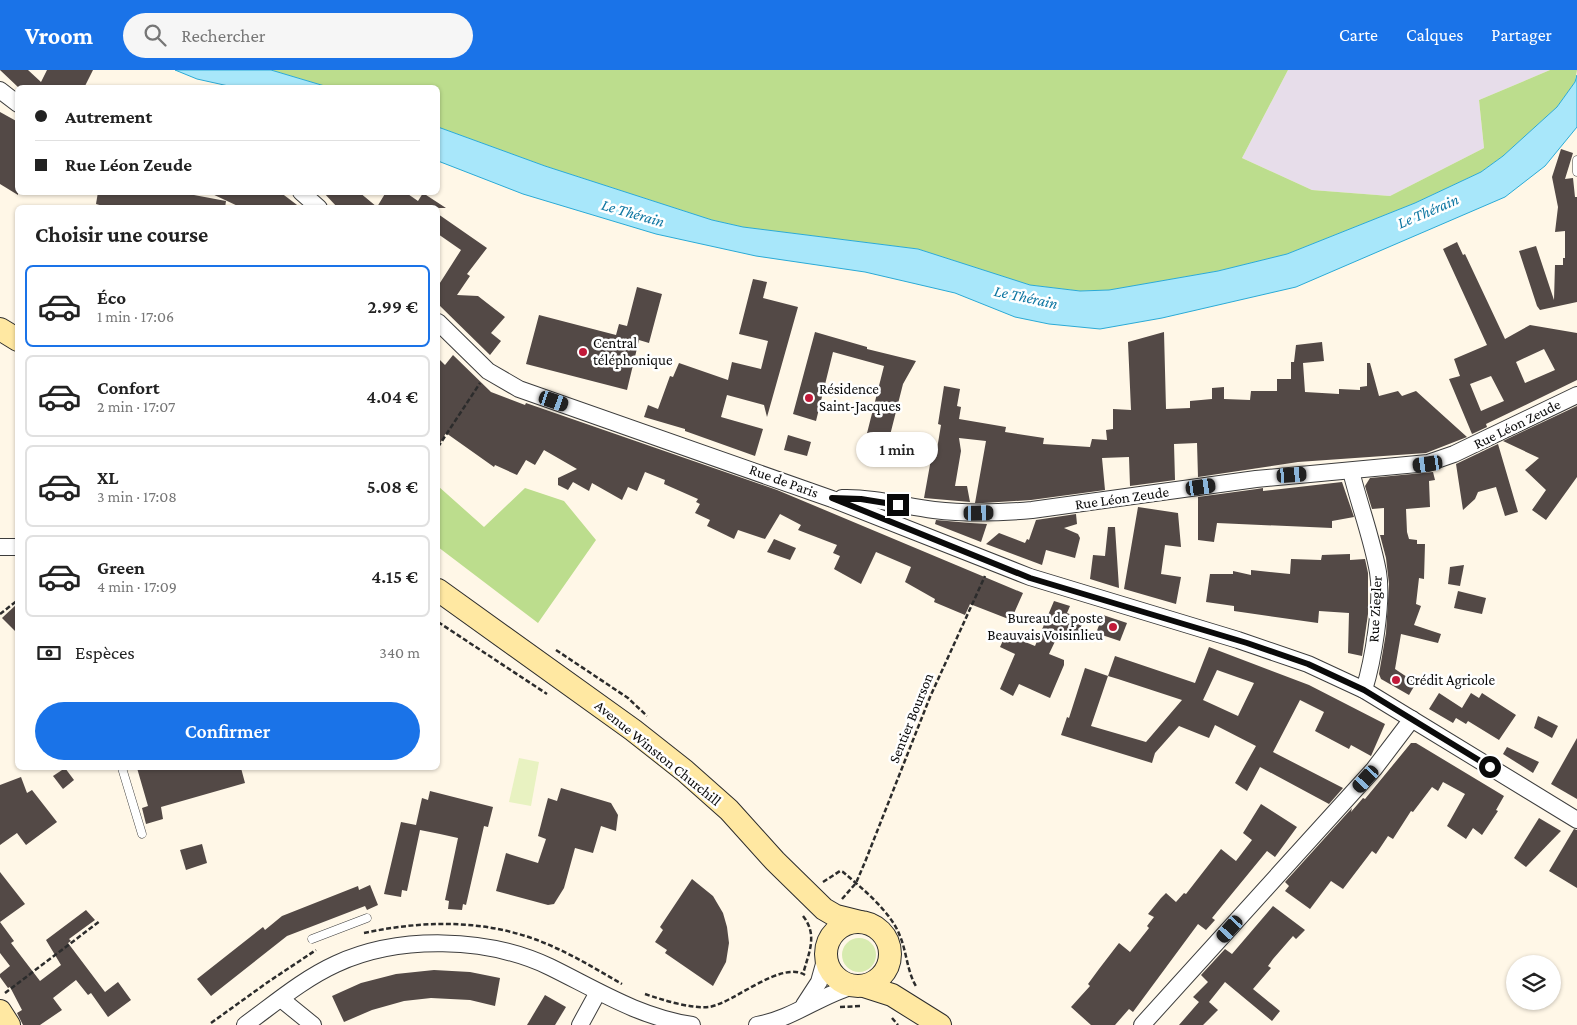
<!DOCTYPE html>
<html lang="fr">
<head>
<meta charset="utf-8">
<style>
	:root { --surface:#fff; --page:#f6f6f6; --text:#222; --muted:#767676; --line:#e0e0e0; --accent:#1a73e8 }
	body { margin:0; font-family:"Crimson Pro",serif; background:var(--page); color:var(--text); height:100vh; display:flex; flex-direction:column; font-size:19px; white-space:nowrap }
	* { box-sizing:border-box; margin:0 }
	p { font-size:16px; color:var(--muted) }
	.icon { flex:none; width:28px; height:28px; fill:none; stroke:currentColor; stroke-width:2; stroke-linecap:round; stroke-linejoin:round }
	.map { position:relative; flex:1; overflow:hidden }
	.details { position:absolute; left:15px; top:135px; width:425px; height:565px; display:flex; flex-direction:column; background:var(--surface); border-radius:8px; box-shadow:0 1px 4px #0004 }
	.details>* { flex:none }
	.guide { position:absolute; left:15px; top:15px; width:425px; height:110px; border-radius:8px; box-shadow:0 1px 4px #0004; display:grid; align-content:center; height:110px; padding:0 20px; background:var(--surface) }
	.tools { position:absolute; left:1506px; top:885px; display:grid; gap:10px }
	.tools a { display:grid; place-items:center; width:55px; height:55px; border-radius:50%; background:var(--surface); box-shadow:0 1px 4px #0004; font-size:25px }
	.end { position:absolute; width:22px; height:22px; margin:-11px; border:6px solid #0a0a0a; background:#fff; box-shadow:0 0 0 2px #fff }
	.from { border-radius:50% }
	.bubble { position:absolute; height:35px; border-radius:18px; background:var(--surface); box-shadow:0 1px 4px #0004; font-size:16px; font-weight:600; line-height:35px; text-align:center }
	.car { position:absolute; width:15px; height:30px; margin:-15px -8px; border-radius:6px; box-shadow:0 0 4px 1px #0007; background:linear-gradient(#222 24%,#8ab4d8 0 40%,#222 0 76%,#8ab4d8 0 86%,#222 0) }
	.guide b { display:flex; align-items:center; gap:18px; height:48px; font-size:19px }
	.guide b+b { border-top:1px solid var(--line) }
	.guide i { width:12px; height:12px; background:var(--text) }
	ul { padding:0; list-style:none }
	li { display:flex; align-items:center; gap:15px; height:82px; margin:0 10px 8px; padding:0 10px; border:2px solid var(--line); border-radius:8px }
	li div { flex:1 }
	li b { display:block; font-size:19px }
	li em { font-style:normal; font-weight:600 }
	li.on { border-color:var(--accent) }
	li>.icon { width:45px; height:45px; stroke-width:1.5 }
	h2 { padding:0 20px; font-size:22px; line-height:60px }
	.pay { display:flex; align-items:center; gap:12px; height:55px; padding:0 20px; font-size:19px }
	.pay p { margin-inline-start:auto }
	.cta { display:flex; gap:10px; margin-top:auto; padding:10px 20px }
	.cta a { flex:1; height:58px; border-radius:30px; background:var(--accent); color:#fff; font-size:20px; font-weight:600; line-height:58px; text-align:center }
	header { display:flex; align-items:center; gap:30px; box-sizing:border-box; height:70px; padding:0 25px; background:var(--accent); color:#fff }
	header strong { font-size:24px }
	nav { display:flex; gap:28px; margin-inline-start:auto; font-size:18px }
	.search { width:350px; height:45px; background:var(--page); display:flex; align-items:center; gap:12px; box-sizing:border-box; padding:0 18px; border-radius:28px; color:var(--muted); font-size:19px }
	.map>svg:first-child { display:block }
</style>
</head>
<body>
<header>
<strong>Vroom</strong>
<div class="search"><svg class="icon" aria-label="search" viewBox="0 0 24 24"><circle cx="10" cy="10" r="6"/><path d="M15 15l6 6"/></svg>Rechercher</div>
<nav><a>Carte</a><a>Calques</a><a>Partager</a></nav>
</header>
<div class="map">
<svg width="1577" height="955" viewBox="0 0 1577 955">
	<rect width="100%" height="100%" fill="#fff7e7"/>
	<!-- industrial -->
	<path fill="#e7ddea" d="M1288,0H1550L1479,30L1484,78L1390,126L1312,120L1242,88Z"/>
	<!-- green -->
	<circle fill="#d7ebaf" cx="859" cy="885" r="17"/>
	<!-- forest -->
	<g fill="#bcdd8d">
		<path d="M271,0H1288L1242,88L1312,120L1390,126L1484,78L1479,30L1550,0H1577L1575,12L1557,37L1503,86L1481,102L1415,133L1287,184L1218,201L1110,220L1080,221L1030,215L918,179L743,157L712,150L545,96L438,57V18L328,17Z"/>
		<path d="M438,416L484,457L525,418L564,431L596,470L538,553L438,477Z"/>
	</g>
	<!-- pitch -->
	<path fill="#e8f2c1" d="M519,688L539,692L531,736L509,732Z"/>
	<!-- water -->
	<g fill="#a8e7fa" stroke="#2aaad6">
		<path d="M175,0H271L328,17H233L197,9Z"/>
		<path d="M1577,5V57L1545,96L1505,127L1296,217L1162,248L1100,259L1049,254L1015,247L955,223L865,202L756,186L656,164L523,124L438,91V57L545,96L712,150L743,157L918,179L1030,215L1080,221L1109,220L1218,201L1287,184L1415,133L1481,102L1503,86L1557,37L1575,12Z"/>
	</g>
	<!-- building -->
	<g fill="#534946" fill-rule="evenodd">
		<path d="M0,0H28L41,12L47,0H93L84,18H19Z"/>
		<path d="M0,42L18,52V125L0,114Z"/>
		<path d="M1561,79L1573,83L1565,109L1573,108L1575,127H1577V232L1540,240L1537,236L1519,181L1536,176L1554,230L1555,195H1563V188H1565V161L1555,162L1558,137L1552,107Z"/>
		<path d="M98,122H178L226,131L225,138H110L96,134Z"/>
		<path d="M208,122H280L301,138H242Z"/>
		<path d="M323,122H359L377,137L386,122H405L418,131L423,123L446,138H338Z"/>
		<path d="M438,144L487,178L467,204L470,206L457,225L478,226L505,247L491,263L501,271L490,285L438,234V216L461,180L438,164Z"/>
		<path d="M1457,172L1463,185L1465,184L1505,269L1530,255L1577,263V310L1486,354L1487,357L1472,364L1449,309L1460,306L1454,289L1487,275L1443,179ZM1544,279L1555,300L1525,313L1516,292ZM1491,306L1504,331L1481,341L1470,314Z"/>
		<path d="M753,209L767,212L763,228L798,237L767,347L764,335L727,325L721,347L763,359L755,386L685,361V359L644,347L648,335L658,339L670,306L673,307L679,293L728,310L732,292L761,299L768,271L739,264Z"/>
		<path d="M637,217L662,224L649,273L639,270L627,320L526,294L539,245L616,265L619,254L627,256Z"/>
		<path d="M815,262L867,277V279L916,291L903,314L885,385L863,379L884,296L833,282L816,351L793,344Z"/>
		<path d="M1164,262L1166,339L1190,338V331L1212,329V318L1224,317V329L1250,330L1251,321H1277V309H1291V292H1294L1296,275L1322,272L1324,291L1303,293L1305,322L1339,324V319L1360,320V317L1367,316V293H1370L1379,326L1398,321L1402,326L1416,321L1467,367L1426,383L1298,392L1198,407L1197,373L1174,374L1175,410L1130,416L1129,387L1102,388L1105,420L1031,430L983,433H975L986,371L959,368L961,381L955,416H967L970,432L924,428L933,378L937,379L941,355L938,354L944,316L960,319L957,336L961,337L959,349L1006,357L1005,362L1044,368L1043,374L1090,377L1092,369L1107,370L1106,360L1113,359V339L1131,340L1128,272Z"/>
		<path d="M453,285L491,322L525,335L526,333L777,420L1023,523L1011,550L970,534L965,545L934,532L935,529L905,512L911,497L876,482L861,514L834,499L840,486L833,483L837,475L798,460L801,455L780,444L765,469L738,460L734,469L707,456L710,450L695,443L700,434L696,432L698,429L664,414L665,410L645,402L637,421L628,417L622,430L592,413L589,421L573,412L568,420L558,415V408L577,399L544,380L535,395L526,390L517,405L495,395L494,397L446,363L438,377V288L445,295Z"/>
		<path d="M1577,336V407L1546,450L1532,440L1546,420L1525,400L1539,388L1503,371Z"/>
		<path d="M788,365L811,372L807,386L784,380Z"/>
		<path d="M1498,374L1518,442L1505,446L1496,417L1478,422L1475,429L1463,440L1456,394Z"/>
		<path d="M1433,402L1435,410L1429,411L1430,437L1406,439L1407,462L1409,469L1417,470V474H1425L1424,509L1419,508L1416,534L1421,536L1414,555L1441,564L1438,573L1401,564L1395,599L1416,613L1409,625L1381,609L1379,604L1386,563L1389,514L1386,488L1380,465H1384V438L1372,439L1365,416L1370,408Z"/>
		<path d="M1342,412L1354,447L1332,451V458L1217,453L1214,472L1198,470V427L1257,419L1263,418V421Z"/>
		<path d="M1138,437L1178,443L1181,477L1165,475L1161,504L1181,507L1176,534L1124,519Z"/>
		<path d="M1076,444L1077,454L1064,458L1078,464L1080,468L1075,488L1046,480L1042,495L986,474L999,463L1025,473L1027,469L1029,470L1036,450Z"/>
		<path d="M936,450L970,453L987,454L981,472L935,454Z"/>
		<path d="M1108,457H1115L1119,518L1090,509L1093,485L1105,486Z"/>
		<path d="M774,469L796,478L790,490L767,482Z"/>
		<path d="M1350,484V490L1365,489L1368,503V544L1362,586L1348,583L1349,543L1319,541L1318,553L1234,541V536L1206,532L1210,504H1233V501L1251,505V500L1290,504L1291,489L1321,490L1322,485Z"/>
		<path d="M1464,495L1460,516L1448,514L1450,497Z"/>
		<path d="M1458,521L1486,528L1482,544L1454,538Z"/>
		<path d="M1054,531L1070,536L1067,543L1084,550L1076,568L1060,561L1049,584L1064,590V595L1050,628L1019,614L1013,626L1000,619L1015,584L1000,577L1006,564L1035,576Z"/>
		<path d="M18,533V564L2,548Z"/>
		<path d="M1103,545L1127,553L1120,571L1096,563Z"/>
		<path d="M1209,577L1309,615L1385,654L1371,686L1351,675L1349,679L1315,661L1324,642L1300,630L1273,682L1343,718L1329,734L1260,697L1247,721L1235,713L1256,676L1215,655L1209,668L1179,656L1155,683L1152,693L1061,665L1067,647L1069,648L1085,598L1108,606L1115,586L1195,613ZM1217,600L1254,613L1238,646L1203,630ZM1108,606L1118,609L1182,630L1146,672L1091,656Z"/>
		<path d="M1439,623L1462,638L1471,623L1479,628L1482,623L1516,645L1499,670L1468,651L1466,654L1456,648L1453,653L1429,639Z"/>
		<path d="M1538,646L1558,656L1552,668L1534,658Z"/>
		<path d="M1577,668V729L1551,714Z"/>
		<path d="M1411,673H1416L1504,726L1496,740L1498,741L1482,765L1473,758L1466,769L1447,756L1465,724L1443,712L1438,721L1432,717L1413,742L1411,741L1393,769L1388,766L1376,784L1372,781L1343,819L1331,811L1310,839L1285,821L1289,816L1285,812L1352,738L1351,742L1363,728L1365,729Z"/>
		<path d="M1507,677L1539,692L1533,703L1503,684Z"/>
		<path d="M65,698L74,710L63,719L53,706Z"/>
		<path d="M137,698H241L245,713L161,737L163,749L146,754L142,738L148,736Z"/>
		<path d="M21,707L27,723L32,720L57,752L26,775L17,763L0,775V715Z"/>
		<path d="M561,718L611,733L618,745L616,761L601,756L593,783L575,778L564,818L554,834L548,835L496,821L506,783L538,793L546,769L538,766L544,743L548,728L557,731Z"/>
		<path d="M430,721L493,737L488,757L484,756L466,835L463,834L462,840L448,839L449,831L445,830L458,768L440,764L420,760L407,821L402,820L401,827L384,824L401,752L416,755L422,728L428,730Z"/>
		<path d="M1261,734L1297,757L1275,787L1267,781L1212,848L1215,850L1206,860L1198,854L1133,942L1129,939L1115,955H1091L1071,937L1090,916L1088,914L1099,899L1119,873L1130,882L1149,858L1147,856L1154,847L1148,844L1161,828L1166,823L1176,832L1184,823L1186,824L1221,779L1236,791L1252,770L1243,763Z"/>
		<path d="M1539,748L1561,761L1526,797L1514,788Z"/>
		<path d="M1574,759L1577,760V818L1549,801Z"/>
		<path d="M202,774L207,793L186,800L180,780Z"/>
		<path d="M0,802L25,834L0,852L14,871L11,873L40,911L61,895L46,870L86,840L95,850L69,869L71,871L68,873L105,922L118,912L131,930L108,947L91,923L88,925L76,910L53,928L62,940L40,955H23L17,943L22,940L10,917L8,918L0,907V904L10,896L0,883Z"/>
		<path d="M692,809L713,826L723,843L727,857L729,873L726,892L713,916L665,883L667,880L655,872L663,860L660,857Z"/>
		<path d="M370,815L378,835L367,840L365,836L287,866L211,926L197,909L263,857L265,860L282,846L358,816L359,820Z"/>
		<path d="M1273,836L1305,860L1296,869L1293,866L1273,889L1268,896L1271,898L1253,919L1280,941L1272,951L1225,912L1209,932L1218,940L1203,955H1179L1199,932L1193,927L1208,912L1201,905L1225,879L1232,884Z"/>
		<path d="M434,900L470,902L500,908L495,936L470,930L431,928L404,931L372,940L344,952L332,926L361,913L396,904Z"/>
		<path d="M545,925L566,937L555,955H527Z"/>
	</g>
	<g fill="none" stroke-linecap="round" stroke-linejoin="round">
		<defs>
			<g id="lane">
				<path d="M1577,90V102"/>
				<path d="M122,698L142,764"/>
				<path d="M312,869L367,848"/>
			</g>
			<g id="street">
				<path d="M0,20L18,34"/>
				<path d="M301,122L319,138"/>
				<path d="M438,252L488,301L519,319L832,429L1030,507L1238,570L1308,594L1364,620L1577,750"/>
				<path d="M1351,401C1359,434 1372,468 1378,502C1383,532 1373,591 1364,620"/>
				<path d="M842,428C873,427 904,436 934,440C967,444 999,443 1032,440L1256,409L1428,393L1454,384L1577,325"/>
				<path d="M0,477H18"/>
				<path d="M281,929L313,955"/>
				<path d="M804,935L819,912L826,887"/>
				<path d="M245,955C274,934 303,909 336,894C399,865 487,867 550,897C597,920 639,947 692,955"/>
				<path d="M580,955L598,922"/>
				<path d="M757,955C792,949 819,926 853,916"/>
				<path d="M1142,955L1374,699L1412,649"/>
			</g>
			<g id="secondary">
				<path d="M0,259L18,270"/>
				<path d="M438,520L633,660L685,701L729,740L775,791L824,839L836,846L860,852"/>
				<circle cx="858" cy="884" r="32"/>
				<path d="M864,916L892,925L940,955"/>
				<path d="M0,941L9,955"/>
			</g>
		</defs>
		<!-- lane casing -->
		<use href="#lane" stroke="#3d3d3d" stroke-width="9"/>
		<!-- street casing -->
		<use href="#street" stroke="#3d3d3d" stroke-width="18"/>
		<!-- secondary casing -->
		<use href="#secondary" stroke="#2c2c2c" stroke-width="24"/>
		<!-- path -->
		<g stroke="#2c2c2c" stroke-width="2.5" stroke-dasharray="5 2.5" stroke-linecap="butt">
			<path d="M438,377L480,313"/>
			<path d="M0,544L18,530"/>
			<path d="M438,552L547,624"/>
			<path d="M556,580L628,628L647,646"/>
			<path d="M823,812L840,801L843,802C863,819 891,842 900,866C907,883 907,902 917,918"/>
			<path d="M842,829L856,813L865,792L930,627L985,506"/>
			<path d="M803,846C818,865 809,882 803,904"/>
			<path d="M364,863C430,849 496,849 558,879C580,889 601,902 622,914"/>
			<path d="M5,923L100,851"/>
			<path d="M645,924C662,930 692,939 709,937C734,933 781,890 805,905"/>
			<path d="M840,937L862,936"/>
			<path d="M892,948L898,955"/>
			<path d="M211,953L268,912L316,880"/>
		</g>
		<!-- lane -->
		<use href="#lane" stroke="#fff" stroke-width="8"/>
		<!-- street -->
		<use href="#street" stroke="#fff" stroke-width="16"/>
		<!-- secondary -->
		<use href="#secondary" stroke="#ffe8a2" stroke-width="22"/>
	</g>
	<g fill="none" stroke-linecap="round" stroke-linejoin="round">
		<!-- route -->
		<path stroke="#0a0a0a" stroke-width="6" d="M898,435L861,429L832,428L1030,508L1247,573L1308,594L1364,620L1490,697"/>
	</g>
	<!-- markers -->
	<g fill="#c21a3a" stroke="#fff" stroke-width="2">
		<circle cx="583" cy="282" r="5"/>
		<circle cx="809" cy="328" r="5"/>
		<circle cx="1113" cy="557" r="5"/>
		<circle cx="1396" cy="610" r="5"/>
	</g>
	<g text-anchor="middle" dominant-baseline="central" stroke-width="5" stroke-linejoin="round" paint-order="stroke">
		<!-- poi labels -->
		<g font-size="15" fill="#0a0a0a" stroke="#fff" text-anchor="start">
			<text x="593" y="273">Central<tspan x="593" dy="17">téléphonique</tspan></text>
			<text x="819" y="319">Résidence<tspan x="819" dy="17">Saint-Jacques</tspan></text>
			<text x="1103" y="548" text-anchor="end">Bureau de poste<tspan x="1103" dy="17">Beauvais Voisinlieu</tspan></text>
			<text x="1406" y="610">Crédit Agricole</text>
		</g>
		<!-- street labels -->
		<g font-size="15" fill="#0a0a0a" stroke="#fff">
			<text transform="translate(1517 354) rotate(-26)">Rue Léon Zeude</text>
			<text transform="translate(784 411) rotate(20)">Rue de Paris</text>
			<text transform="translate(1122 428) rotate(-8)">Rue Léon Zeude</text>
			<text transform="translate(1375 539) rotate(-87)">Rue Ziegler</text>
			<text transform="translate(911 648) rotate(-68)">Sentier Bourson</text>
			<text transform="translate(658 683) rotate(39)">Avenue Winston Churchill</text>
		</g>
		<!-- water labels -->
		<g font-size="16" font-style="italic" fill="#0d76a2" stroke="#fff">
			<text transform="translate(1428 141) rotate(-23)">Le Thérain</text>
			<text transform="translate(633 143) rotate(16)">Le Thérain</text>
			<text transform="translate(1026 227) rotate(12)">Le Thérain</text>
		</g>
	</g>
</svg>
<div class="tools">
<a><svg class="icon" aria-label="layers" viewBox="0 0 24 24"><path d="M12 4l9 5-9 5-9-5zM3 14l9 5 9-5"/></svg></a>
</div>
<i class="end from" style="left:1490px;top:697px"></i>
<i class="end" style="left:898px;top:435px"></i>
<div class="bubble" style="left:856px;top:362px;width:82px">1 min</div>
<i class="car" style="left:554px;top:331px;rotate:109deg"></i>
<i class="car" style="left:1428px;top:394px;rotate:262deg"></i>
<i class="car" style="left:1292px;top:405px;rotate:86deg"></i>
<i class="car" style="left:1201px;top:417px;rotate:82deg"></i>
<i class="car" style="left:979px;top:443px;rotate:89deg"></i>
<i class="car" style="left:1366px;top:709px;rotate:222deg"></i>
<i class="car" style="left:1230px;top:859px;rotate:222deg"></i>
<div class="guide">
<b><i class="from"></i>Autrement</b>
<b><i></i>Rue Léon Zeude</b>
</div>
<section class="details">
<h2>Choisir une course</h2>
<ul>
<li class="on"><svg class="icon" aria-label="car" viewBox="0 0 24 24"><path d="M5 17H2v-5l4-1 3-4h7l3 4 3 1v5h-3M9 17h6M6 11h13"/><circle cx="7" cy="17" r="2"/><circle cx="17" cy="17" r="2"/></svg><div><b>Éco</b><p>1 min · 17:06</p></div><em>2.99 €</em></li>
<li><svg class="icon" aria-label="car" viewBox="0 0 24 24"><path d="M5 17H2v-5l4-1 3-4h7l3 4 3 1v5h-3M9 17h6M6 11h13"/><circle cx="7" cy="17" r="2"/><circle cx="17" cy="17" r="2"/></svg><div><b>Confort</b><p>2 min · 17:07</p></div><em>4.04 €</em></li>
<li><svg class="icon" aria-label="car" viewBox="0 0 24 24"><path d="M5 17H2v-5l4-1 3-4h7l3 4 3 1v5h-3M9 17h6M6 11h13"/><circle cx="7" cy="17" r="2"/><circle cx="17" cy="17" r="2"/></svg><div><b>XL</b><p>3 min · 17:08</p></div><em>5.08 €</em></li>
<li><svg class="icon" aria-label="car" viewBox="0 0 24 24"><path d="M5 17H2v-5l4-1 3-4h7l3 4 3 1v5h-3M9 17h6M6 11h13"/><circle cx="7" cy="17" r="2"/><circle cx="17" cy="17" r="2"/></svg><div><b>Green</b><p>4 min · 17:09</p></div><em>4.15 €</em></li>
</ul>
<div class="pay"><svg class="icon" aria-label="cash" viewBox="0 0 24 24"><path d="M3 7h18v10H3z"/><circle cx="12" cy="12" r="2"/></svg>Espèces<p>340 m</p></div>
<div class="cta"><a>Confirmer</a></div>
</section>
</div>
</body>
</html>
